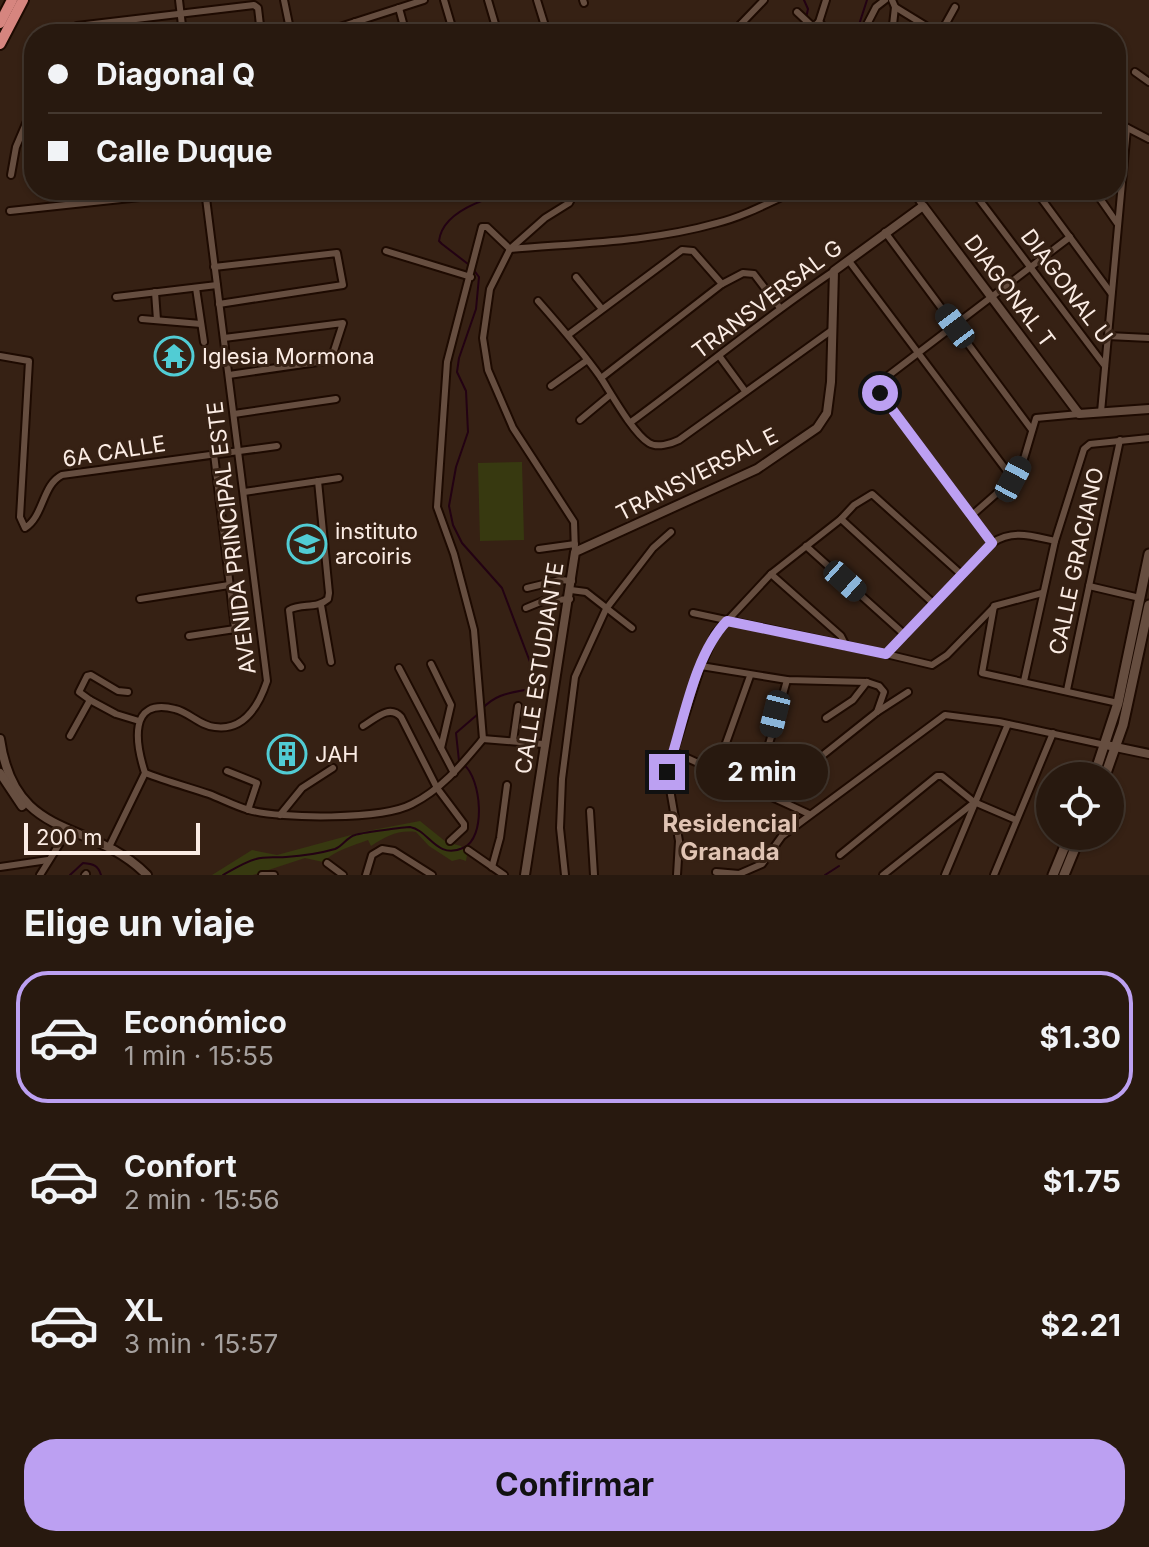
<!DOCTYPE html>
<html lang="es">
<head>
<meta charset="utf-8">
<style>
	:root { --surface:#28190f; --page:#302218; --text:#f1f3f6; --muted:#a5a09e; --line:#44382f; --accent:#bca0f2 }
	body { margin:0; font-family:Inter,sans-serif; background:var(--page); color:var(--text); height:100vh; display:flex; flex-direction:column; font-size:30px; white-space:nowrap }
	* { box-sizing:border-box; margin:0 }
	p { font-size:26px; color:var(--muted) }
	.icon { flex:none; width:44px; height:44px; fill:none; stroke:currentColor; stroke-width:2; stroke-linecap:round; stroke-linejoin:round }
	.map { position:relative; height:875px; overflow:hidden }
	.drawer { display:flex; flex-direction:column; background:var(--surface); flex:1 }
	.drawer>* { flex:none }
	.hud { position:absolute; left:24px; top:24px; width:1102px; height:176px; border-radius:32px; box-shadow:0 2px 6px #0004,0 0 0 2px var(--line); display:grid; align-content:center; height:176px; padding:0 24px; background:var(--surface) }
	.fabs { position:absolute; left:1036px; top:762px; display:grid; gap:16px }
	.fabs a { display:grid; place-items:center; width:88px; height:88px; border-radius:50%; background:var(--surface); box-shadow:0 2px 6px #0004,0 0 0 2px var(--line); font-size:40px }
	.scale { position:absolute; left:24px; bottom:20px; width:176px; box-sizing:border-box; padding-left:8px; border:4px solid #fbece4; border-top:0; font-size:22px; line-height:28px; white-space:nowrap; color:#fbece4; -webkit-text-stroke:6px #362114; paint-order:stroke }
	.end { position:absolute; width:36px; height:36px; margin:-18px; border:10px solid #bca0f2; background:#111; box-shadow:0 0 0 4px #111 }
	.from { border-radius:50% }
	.bubble { position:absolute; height:56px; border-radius:28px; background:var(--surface); box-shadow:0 2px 6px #0004,0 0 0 2px var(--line); font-size:26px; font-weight:700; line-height:56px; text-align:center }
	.car { position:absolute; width:24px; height:48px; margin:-24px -12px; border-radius:10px; box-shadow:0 0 6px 2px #0007; background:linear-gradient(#222 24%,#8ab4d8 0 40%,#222 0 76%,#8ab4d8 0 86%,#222 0) }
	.hud b { display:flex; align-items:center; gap:28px; height:76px; font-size:30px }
	.hud b+b { border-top:2px solid var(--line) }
	.hud i { width:20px; height:20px; background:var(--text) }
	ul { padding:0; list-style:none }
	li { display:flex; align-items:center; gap:24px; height:132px; margin:0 16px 12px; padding:0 8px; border:4px solid transparent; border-radius:32px }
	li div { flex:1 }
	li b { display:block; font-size:30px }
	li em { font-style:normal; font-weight:700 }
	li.on { border-color:var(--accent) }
	li>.icon { width:72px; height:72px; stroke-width:1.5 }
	h2 { padding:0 24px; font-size:36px; line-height:96px }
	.button { display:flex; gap:16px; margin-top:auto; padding:16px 24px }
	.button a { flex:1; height:92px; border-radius:32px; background:var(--accent); color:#111; font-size:32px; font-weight:700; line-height:92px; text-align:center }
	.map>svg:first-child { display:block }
</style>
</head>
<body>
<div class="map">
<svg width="1149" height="875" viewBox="0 0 1149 875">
	<rect width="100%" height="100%" fill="#362114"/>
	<!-- green -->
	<g fill="#373910">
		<path d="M522,462L524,540L480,541L478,463Z"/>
		<path d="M420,821L446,842L461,846L467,855L466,861L460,859L452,861L429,846L416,832C397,830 387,836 371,846L368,840C352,846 336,850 323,862L305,858L253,875H212L252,850L277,855L362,832Z"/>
	</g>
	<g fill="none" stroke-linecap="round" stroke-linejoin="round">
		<!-- stream -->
		<g stroke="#230213" stroke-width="2">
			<path d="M804,0L808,9L806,18"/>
			<path d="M786,34L802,22"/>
			<path d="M856,34L867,0"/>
			<path d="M565,190L572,192"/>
			<path d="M578,194L589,197L656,190"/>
			<path d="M468,264L442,244L439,241C443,207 500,193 528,190"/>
			<path d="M473,269L479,277L476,309L459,358L457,372L466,391L468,432L456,467L449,506L453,525L462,543L502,588L538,683L534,688C514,693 497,692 482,709"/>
			<path d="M459,761L456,733L478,714"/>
			<path d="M70,875L83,863C93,864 98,865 101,875"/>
			<path d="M223,875C232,870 245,862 256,859C265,856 277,858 286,857C301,856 321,853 335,849C343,846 347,837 355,835C359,833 406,827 410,827C429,830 436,860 463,848C487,838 481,778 464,765"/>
			<path d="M825,875L839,866"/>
		</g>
		<defs>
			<g id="minor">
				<path d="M179,0L183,34"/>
				<path d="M284,0L291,34"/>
				<path d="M444,0L454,34"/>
				<path d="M488,0L498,34"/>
				<path d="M537,0L545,26"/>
				<path d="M583,0L584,3"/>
				<path d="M892,0L895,7L939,34"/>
				<path d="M399,8L406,34"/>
				<path d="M797,12L813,27L807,34"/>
				<path d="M355,22L359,34"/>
				<path d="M819,22L826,0"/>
				<path d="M77,26L254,5L258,8L261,34"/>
				<path d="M813,27L819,22L830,34"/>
				<path d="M318,34L424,0"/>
				<path d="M726,34L739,26L764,0"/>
				<path d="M862,34L876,7L885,0"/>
				<path d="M892,34L895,7"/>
				<path d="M940,34L955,7"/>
				<path d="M1037,34L1044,30L1050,34"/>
				<path d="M1135,72L1149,82"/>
				<path d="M1116,122L1149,139"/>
				<path d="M11,175L16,147L34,105"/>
				<path d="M912,190L923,206"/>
				<path d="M972,190L1105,366"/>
				<path d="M1035,190L1111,293"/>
				<path d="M1094,190L1117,223"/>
				<path d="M10,211L205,190"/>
				<path d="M885,232L1032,430"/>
				<path d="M386,251L471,277"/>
				<path d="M849,261L1013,479"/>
				<path d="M214,267L337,253L343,285L219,304"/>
				<path d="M576,277L602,309"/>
				<path d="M196,288L204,342"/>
				<path d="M155,292L157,320"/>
				<path d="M116,297L217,285"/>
				<path d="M538,301C560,326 582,351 601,378C612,395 633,433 649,443C657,448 671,444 679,440L832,330"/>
				<path d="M142,319L201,324"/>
				<path d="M568,335L682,250L693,251L722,284"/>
				<path d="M1108,336L1149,338"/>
				<path d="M224,338L343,323L331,360L229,375"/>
				<path d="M0,356L29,361L20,517L25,528C44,516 42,485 62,475L277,446"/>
				<path d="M720,357L745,391"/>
				<path d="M601,378L722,284L743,273L754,274L780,308"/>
				<path d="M551,386L586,361"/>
				<path d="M1101,412L1127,128"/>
				<path d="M234,414L336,399"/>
				<path d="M580,420L610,395"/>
				<path d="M631,422C699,372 764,318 834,271"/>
				<path d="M244,492L339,478"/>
				<path d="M971,516L1013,479L1023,462L1036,418L1079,414"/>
				<path d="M841,519L934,604"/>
				<path d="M992,543L880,393V382L1070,237"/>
				<path d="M806,546L905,635"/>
				<path d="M539,549L575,544"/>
				<path d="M575,552L574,522L513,428L488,370L483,338L490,289L510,249L545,218L569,203L576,190"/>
				<path d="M771,574L841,636L846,646"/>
				<path d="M1089,586L1140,598"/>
				<path d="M527,588L560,580L572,581"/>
				<path d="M571,590L586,592L632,628"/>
				<path d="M1042,593L994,606L982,673L1118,703"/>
				<path d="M140,599L229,585"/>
				<path d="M321,605L331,662"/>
				<path d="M526,608L543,601L570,599"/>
				<path d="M693,613L886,654L992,543C1013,529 1032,536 1055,541L1084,449L1090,444L1149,438"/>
				<path d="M189,636L235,629L214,454"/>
				<path d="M886,654L932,665L947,655L994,607"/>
				<path d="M431,664L451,705L441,748"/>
				<path d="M701,666L787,680L867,682L879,686L884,692L877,712"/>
				<path d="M301,667L295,659L289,610C301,603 317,609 328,599L329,593L318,481"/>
				<path d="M399,668L454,773"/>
				<path d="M787,680L769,744L777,755L801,764L823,755L877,712L908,692"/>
				<path d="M1024,681L1055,541"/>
				<path d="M1067,690L1120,440"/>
				<path d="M90,700L116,714L139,721"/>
				<path d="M826,718L853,700L867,682"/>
				<path d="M363,726C375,719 389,704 401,717L437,788L464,824V828L450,841"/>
				<path d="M70,736L90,700L79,692L87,676L91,675L118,691L128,692"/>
				<path d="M483,739L543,744"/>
				<path d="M513,741L518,706"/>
				<path d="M674,752L809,814"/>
				<path d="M227,771L257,783L248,810"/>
				<path d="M716,771L750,676"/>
				<path d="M145,773C166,781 188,787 209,794C222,799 235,806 249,810C281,819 382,820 412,804C442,789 462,764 483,739L474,630L454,554L437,507L447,362L482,227H487L510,249C580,243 650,242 717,223C745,216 770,202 797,190"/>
				<path d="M590,811L594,875"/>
				<path d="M280,815L302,788L333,768"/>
				<path d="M109,847L145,773C136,745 127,697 175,709C189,712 200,726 215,727C244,731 259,705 267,681L205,190"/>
				<path d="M468,850L504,875"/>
				<path d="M840,855L937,776H942L974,802L1016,820"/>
				<path d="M327,863L343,875"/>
				<path d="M0,867L48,860"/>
				<path d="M492,867L500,838L507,785"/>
				<path d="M716,872L739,874L762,864L782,836L945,715L999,722L1105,745"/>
				<path d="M40,875L65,835"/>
				<path d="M85,875L86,874"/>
				<path d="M262,875H274"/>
				<path d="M366,875L372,855L382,849L394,851L432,875"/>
				<path d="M565,875L560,828L562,779L575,677L606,609L653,548L671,532"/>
				<path d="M677,875L679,841L667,772L701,666L715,634L771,574L841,519L854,505L872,494L962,575"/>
				<path d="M883,875L971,805"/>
				<path d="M945,875L1008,724"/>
				<path d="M994,875L1053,733"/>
			</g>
			<g id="tertiary">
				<path d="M0,739C15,843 89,817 147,875"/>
				<path d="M1106,745L1149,754"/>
				<path d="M0,773L22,806"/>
				<path d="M525,875L575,552L757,469L817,428L827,413L831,382L834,271L923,206L1079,414L1149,409"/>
			</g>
			<g id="secondary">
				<path d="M1094,776L1118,703L1149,554"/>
				<path d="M1105,776L1123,725L1149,605"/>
				<path d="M1053,875L1069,836"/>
				<path d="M1064,875L1080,836"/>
			</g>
			<g id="trunk">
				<path d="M0,23L12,0"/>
				<path d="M0,44L23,0"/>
			</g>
		</defs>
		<!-- minor casing -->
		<use href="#minor" stroke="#1d0a01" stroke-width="10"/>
		<!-- tertiary casing -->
		<use href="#tertiary" stroke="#1d0a01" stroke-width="12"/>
		<!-- secondary casing -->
		<use href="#secondary" stroke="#1d0a01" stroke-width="13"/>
		<!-- trunk casing -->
		<use href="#trunk" stroke="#1d0a01" stroke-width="14"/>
		<!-- minor -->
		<use href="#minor" stroke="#664e40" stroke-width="6"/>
		<!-- tertiary -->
		<use href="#tertiary" stroke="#664e40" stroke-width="8"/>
		<!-- secondary -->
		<use href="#secondary" stroke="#664e40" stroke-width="9"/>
		<!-- trunk -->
		<use href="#trunk" stroke="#d6857f" stroke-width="10"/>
	</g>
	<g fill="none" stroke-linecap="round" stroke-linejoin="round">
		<!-- route -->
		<path stroke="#bca0f2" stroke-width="10" d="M667,772C683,726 693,656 727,621L886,654L992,543L880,393"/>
	</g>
	<!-- icons -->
	<defs>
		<symbol id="temple-ring" viewBox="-11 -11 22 22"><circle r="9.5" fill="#362114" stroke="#51ccd4" stroke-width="1.5"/><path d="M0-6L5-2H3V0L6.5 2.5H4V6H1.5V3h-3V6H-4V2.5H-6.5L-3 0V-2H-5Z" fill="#51ccd4"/></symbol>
		<symbol id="school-ring" viewBox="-11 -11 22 22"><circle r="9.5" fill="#362114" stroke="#51ccd4" stroke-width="1.5"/><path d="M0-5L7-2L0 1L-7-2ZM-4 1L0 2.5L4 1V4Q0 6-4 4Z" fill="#51ccd4"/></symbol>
		<symbol id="building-ring" viewBox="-11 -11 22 22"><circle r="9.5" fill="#362114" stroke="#51ccd4" stroke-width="1.5"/><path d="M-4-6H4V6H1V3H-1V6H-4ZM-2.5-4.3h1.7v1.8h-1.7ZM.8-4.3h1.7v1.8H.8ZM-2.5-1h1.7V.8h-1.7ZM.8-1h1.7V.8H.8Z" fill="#51ccd4"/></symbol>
	</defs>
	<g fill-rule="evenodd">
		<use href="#temple-ring" x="152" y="334" width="44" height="44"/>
		<use href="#school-ring" x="285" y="522" width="44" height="44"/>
		<use href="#building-ring" x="265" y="732" width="44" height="44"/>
	</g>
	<g text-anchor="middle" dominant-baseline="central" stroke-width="6" stroke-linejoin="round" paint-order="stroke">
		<!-- street labels -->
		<g font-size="22" fill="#fbece4" stroke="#362114">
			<text transform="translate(1067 286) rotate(53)">DIAGONAL U</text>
			<text transform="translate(1010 291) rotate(53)">DIAGONAL T</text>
			<text transform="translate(767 299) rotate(-37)">TRANSVERSAL G</text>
			<text transform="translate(114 451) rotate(-9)">6A CALLE</text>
			<text transform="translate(697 474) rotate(-27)">TRANSVERSAL E</text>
			<text transform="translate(231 538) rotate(-97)">AVENIDA PRINCIPAL ESTE</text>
			<text transform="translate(1076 561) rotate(-78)">CALLE GRACIANO</text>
			<text transform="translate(539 668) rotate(-81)">CALLE ESTUDIANTE</text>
		</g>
		<!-- poi labels -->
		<g font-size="22" fill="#fbece4" stroke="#362114" text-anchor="start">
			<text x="202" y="356">Iglesia Mormona</text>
			<text x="335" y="531">instituto<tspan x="335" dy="25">arcoiris</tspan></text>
			<text x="315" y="754">JAH</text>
		</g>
		<!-- neighbourhood labels -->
		<g font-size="24" font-weight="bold" fill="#e0c4b4" stroke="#362114">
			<text x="730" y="823">Residencial<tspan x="730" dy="28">Granada</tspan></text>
		</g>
	</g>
</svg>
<div class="fabs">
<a><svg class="icon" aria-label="locate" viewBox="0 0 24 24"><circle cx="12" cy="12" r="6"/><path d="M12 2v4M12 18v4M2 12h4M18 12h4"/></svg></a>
</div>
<div class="scale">200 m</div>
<i class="end from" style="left:880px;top:393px"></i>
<i class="end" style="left:667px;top:772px"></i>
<div class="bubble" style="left:696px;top:744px;width:132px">2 min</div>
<i class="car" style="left:955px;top:326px;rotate:323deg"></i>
<i class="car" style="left:1013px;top:479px;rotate:28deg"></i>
<i class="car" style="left:845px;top:581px;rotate:132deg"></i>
<i class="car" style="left:775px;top:714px;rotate:194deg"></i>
<div class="hud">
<b><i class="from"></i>Diagonal Q</b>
<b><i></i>Calle Duque</b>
</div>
</div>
<section class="drawer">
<h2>Elige un viaje</h2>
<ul>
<li class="on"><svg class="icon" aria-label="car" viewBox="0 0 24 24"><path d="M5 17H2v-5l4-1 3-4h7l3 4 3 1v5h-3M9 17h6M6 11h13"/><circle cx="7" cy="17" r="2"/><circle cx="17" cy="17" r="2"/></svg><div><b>Económico</b><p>1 min · 15:55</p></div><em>$1.30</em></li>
<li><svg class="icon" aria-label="car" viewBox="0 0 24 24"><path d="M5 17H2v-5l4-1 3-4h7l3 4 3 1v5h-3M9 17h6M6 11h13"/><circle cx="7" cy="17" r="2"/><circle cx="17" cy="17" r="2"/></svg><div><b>Confort</b><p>2 min · 15:56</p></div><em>$1.75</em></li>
<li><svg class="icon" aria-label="car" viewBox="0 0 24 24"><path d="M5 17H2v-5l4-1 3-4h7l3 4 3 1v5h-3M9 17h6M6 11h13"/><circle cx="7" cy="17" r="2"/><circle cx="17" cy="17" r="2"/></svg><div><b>XL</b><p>3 min · 15:57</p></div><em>$2.21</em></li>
</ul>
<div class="button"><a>Confirmar</a></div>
</section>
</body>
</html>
